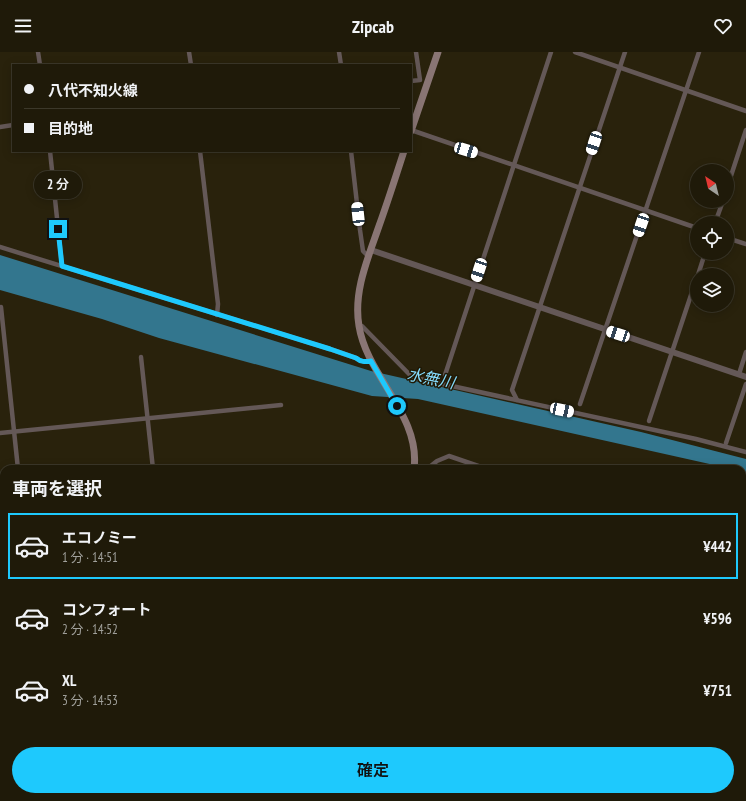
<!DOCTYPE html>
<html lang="ja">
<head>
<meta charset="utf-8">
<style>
	:root { --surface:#1f1a09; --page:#272312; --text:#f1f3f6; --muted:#a1a19c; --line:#3c382a; --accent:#1ec9fd }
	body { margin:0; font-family:"PT Sans Narrow","Noto Sans JP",sans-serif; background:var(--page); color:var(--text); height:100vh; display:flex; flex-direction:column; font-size:15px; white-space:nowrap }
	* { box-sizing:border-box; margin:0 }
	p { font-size:13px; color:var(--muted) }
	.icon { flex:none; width:22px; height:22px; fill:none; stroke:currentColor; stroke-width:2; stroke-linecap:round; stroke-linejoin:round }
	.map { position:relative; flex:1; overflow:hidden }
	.details { position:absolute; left:0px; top:413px; width:746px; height:336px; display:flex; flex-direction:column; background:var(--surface); border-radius:12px 12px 0 0; box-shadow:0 2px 10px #0003,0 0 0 1px var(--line) }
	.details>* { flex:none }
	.hud { position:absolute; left:12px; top:12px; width:400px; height:88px; border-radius:0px; box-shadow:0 2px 10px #0003,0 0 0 1px var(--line); display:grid; align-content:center; height:88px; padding:0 12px; background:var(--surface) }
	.needle { width:26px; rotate:325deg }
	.tools { position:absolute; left:690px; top:112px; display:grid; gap:8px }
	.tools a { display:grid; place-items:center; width:44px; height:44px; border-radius:50%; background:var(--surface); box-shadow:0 2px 10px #0003,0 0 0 1px var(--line); font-size:20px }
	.end { position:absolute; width:18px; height:18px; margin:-9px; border:5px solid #1ec9fd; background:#111; box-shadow:0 0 0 2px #111 }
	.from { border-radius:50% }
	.bubble { position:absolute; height:28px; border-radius:14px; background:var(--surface); box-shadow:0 2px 10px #0003,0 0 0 1px var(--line); font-size:13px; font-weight:600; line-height:28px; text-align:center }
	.car { position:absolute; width:12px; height:24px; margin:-12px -6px; border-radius:5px; box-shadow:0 0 3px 1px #0007; background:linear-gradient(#fff 24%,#345 0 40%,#fff 0 76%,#345 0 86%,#fff 0) }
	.hud b { display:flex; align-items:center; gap:14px; height:38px; font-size:15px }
	.hud b+b { border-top:1px solid var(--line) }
	.hud i { width:10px; height:10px; background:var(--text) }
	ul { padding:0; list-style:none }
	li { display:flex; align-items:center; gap:12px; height:66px; margin:0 8px 6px; padding:0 4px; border:2px solid transparent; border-radius:0px }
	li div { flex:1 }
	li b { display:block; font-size:15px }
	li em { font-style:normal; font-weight:600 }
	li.current { border-color:var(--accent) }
	li>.icon { width:36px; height:36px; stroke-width:1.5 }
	h2 { padding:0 12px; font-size:18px; line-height:48px }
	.cta { display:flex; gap:8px; margin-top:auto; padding:8px 12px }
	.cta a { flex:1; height:46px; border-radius:24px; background:var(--accent); color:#111; font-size:16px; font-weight:600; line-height:46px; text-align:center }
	header { display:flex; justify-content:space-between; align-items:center; height:52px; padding:0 12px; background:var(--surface); font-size:18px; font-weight:600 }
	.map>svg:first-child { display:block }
</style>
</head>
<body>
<header><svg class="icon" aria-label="menu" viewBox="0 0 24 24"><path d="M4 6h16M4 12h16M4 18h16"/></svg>Zipcab<svg class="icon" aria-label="heart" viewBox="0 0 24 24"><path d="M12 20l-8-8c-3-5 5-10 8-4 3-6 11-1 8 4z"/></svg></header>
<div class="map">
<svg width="746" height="749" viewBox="0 0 746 749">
	<rect width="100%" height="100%" fill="#29220c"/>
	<!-- water -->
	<path fill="#33768e" d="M0,203L371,319L641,380L746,407V420L742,419V417H732L418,347L372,344L159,286L102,267L0,238Z"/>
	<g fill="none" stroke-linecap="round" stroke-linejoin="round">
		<!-- minor -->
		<g stroke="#645857" stroke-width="4.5">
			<path d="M38,0L40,13"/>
			<path d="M189,0L191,13"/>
			<path d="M339,0L341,13"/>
			<path d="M575,0L746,59"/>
			<path d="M411,29L420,28L416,0"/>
			<path d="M0,75L13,73"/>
			<path d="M411,78L697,176"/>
			<path d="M50,99L62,214"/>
			<path d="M200,99L218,252L217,263"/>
			<path d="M351,99L360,178L363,199L368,204"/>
			<path d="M727,136L746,78"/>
			<path d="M715,171L723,149"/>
			<path d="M727,186L746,192"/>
			<path d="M0,195L330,297L356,306C361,310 365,310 371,309"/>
			<path d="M698,223L705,201"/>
			<path d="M1,255L18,417"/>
			<path d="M359,274H362L411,324L415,326L696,387L746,400"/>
			<path d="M141,305L153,417"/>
			<path d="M739,322L746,300"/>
			<path d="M445,323L551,0"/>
			<path d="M517,348L512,338L625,0"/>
			<path d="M580,352L699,0"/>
			<path d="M649,369L697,225"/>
			<path d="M0,381L281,353"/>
			<path d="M726,391L746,332"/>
			<path d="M427,417L437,409L449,404L487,417"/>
			<path d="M742,464L746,465"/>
			<path d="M742,588L746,584"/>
			<path d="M742,674L746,671"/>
			<path d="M51,745L52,749"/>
			<path d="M185,745L186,749"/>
			<path d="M266,745L274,749"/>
			<path d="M388,749L390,745"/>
			<path d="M518,749L520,745"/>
			<path d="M613,749L614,745"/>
			<path d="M659,749L662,745"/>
		</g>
		<!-- tertiary -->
		<path stroke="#645857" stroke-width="6" d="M371,198L746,325"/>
		<!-- secondary -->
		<g stroke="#897574" stroke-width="7">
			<path d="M411,79L438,0"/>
			<path d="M404,99C396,124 388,149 379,174C368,206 353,240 359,274C367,325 421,363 414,417"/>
			<path d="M0,606H4"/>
			<path d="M589,745L596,749"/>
			<path d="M245,749L247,745"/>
		</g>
	</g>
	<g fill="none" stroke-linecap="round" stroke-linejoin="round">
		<!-- route -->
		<path stroke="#1ec9fd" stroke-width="5" d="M58,177L62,214L330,297L356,306C361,310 365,310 371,309L397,354"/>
	</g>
	<g text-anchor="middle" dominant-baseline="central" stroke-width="3" stroke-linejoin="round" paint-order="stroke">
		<!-- water labels -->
		<g font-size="16" font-style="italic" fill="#84dafb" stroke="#201804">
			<text transform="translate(431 326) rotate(11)">水無川</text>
		</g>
	</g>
</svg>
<div class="tools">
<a><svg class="needle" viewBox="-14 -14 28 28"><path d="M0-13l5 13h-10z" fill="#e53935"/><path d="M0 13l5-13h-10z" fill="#a1a19c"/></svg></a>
<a><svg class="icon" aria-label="locate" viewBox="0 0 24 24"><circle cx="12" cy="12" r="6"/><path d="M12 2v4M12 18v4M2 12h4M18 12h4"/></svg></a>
<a><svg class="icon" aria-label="layers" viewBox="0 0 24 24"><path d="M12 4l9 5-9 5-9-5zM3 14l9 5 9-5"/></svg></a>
</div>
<i class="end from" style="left:397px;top:354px"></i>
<i class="end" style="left:58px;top:177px"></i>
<div class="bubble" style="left:34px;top:119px;width:48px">2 分</div>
<i class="car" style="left:594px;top:91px;rotate:198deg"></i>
<i class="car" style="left:466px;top:98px;rotate:107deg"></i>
<i class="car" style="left:358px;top:162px;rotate:354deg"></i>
<i class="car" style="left:641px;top:173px;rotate:199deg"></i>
<i class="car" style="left:479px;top:218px;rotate:198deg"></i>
<i class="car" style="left:618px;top:282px;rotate:288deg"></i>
<i class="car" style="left:562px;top:358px;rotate:102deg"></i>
<div class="hud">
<b><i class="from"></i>八代不知火線</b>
<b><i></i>目的地</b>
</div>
<section class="details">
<h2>車両を選択</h2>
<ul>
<li class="current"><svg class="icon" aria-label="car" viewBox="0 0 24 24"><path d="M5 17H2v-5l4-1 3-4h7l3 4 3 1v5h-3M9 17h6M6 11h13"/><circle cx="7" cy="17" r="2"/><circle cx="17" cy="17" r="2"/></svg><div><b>エコノミー</b><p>1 分 · 14:51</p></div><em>¥442</em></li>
<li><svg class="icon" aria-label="car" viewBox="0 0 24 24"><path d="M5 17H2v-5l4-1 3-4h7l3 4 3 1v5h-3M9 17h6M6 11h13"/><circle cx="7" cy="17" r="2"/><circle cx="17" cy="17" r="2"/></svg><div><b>コンフォート</b><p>2 分 · 14:52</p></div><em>¥596</em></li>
<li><svg class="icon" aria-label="car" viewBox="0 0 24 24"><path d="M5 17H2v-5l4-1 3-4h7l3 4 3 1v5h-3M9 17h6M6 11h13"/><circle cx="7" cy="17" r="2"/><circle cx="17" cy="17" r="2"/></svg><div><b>XL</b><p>3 分 · 14:53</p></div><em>¥751</em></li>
</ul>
<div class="cta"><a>確定</a></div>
</section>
</div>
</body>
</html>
